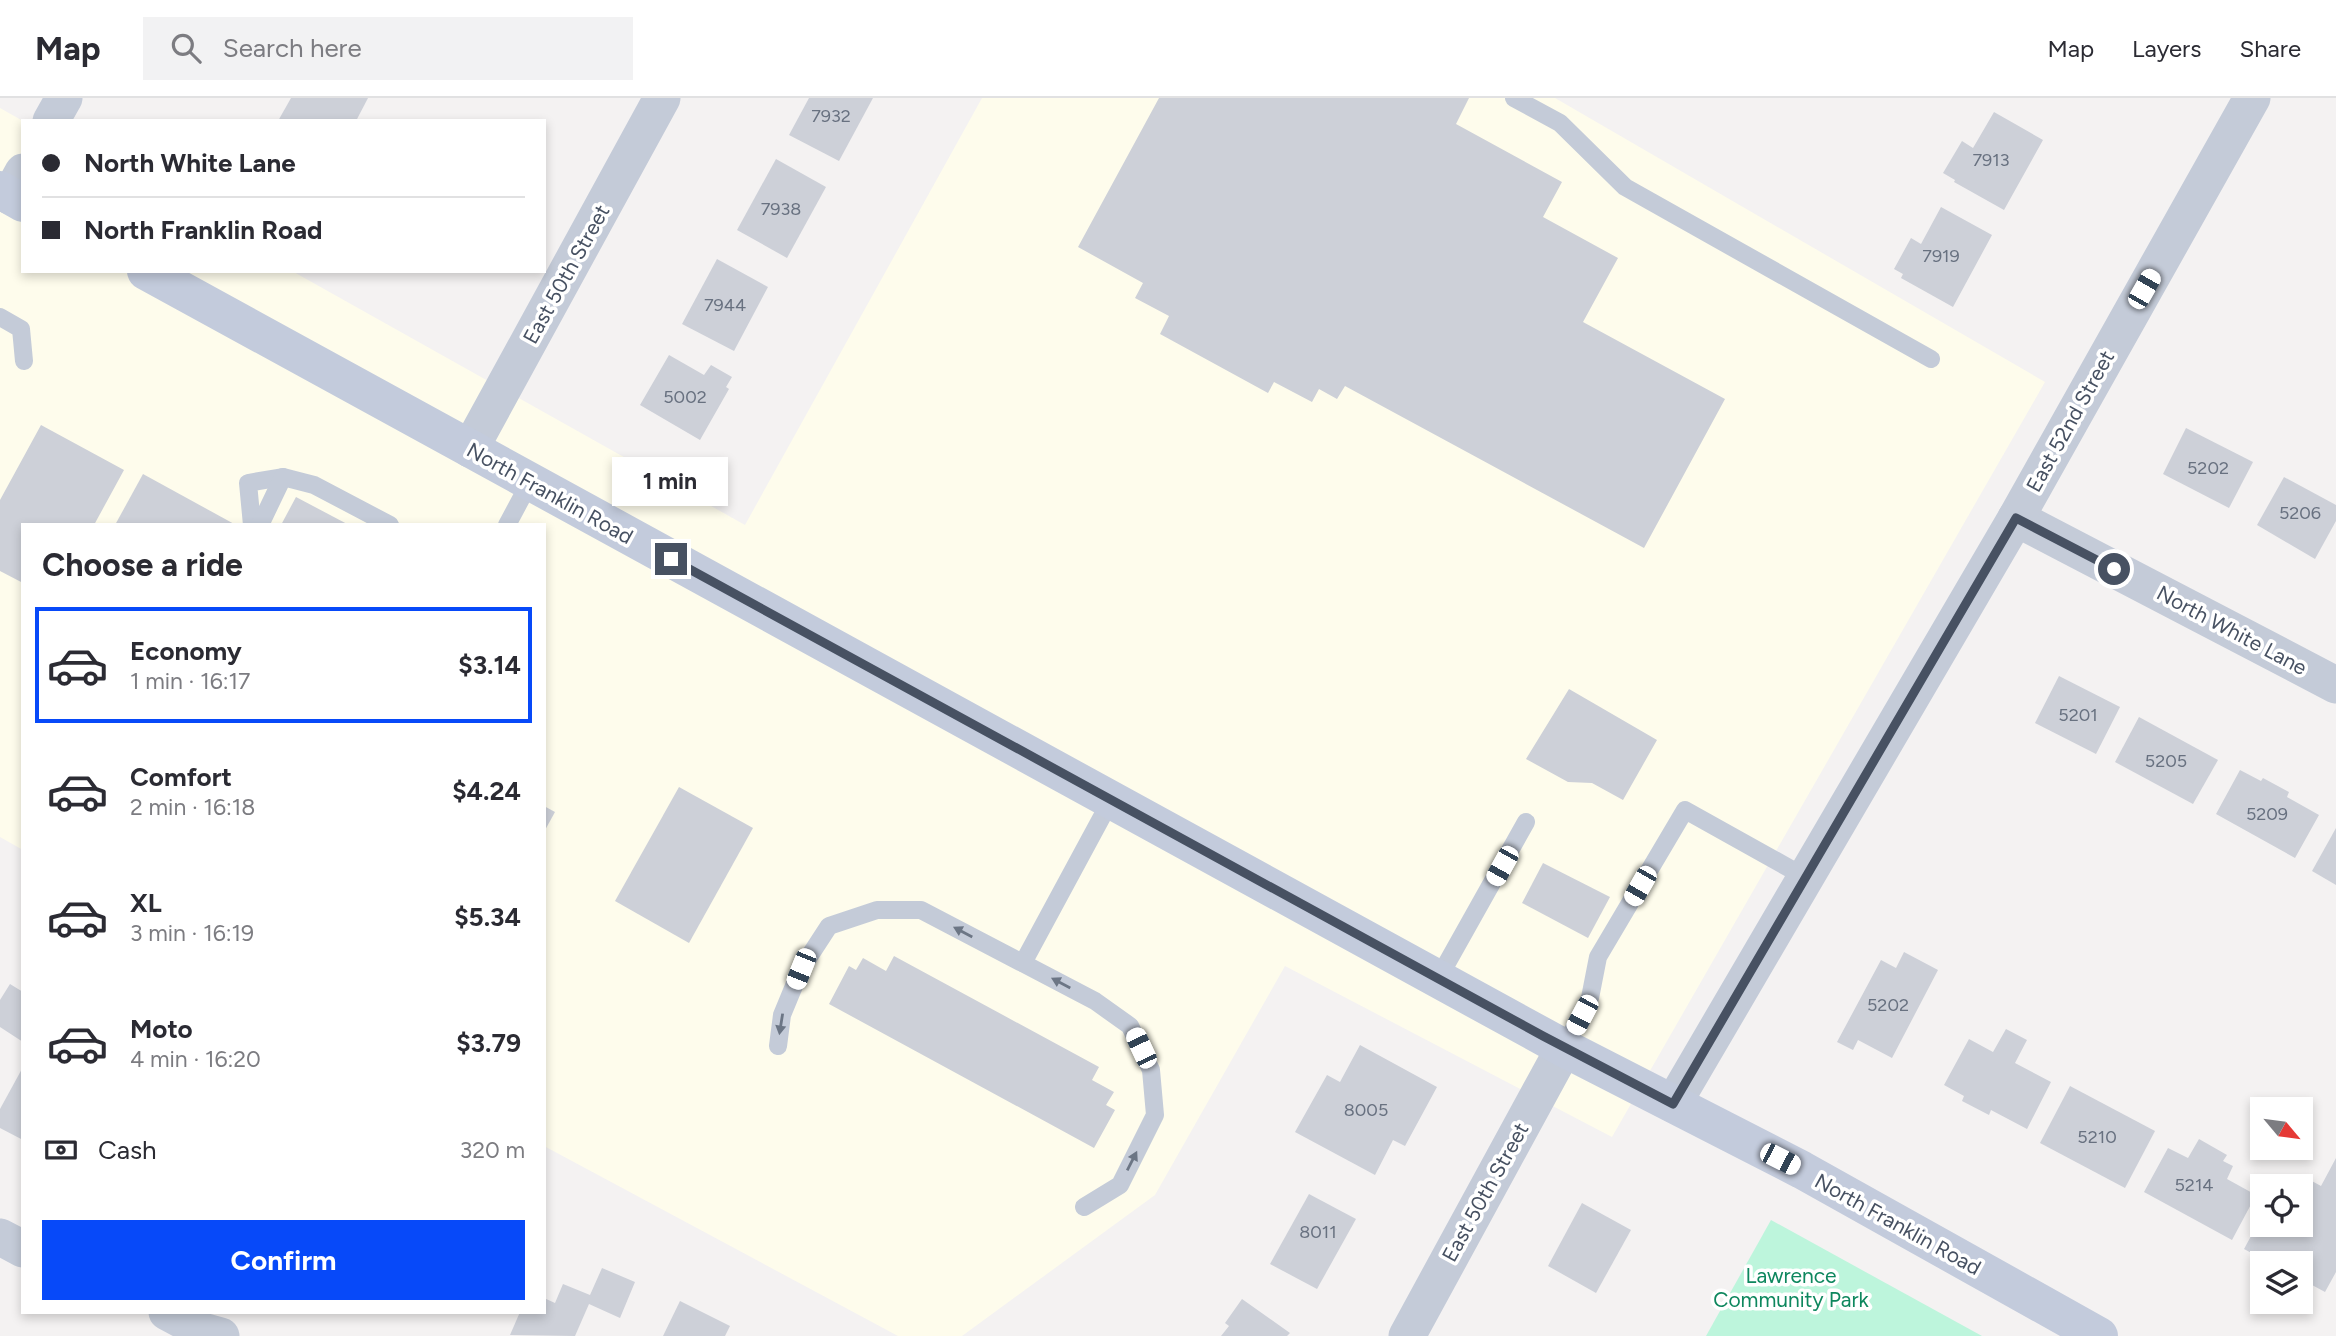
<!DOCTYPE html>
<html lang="en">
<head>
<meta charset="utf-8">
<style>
	:root { --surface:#fff; --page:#f2f2f3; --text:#2b2b33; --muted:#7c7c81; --line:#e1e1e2; --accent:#0749f9 }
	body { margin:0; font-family:Figtree,sans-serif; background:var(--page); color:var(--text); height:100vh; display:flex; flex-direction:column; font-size:26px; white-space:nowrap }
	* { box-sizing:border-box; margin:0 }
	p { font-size:23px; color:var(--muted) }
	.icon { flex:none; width:38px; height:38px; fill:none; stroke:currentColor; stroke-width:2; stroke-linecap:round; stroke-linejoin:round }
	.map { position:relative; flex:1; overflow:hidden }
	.sheet { position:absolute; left:21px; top:425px; width:525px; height:791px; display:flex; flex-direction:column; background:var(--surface); border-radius:0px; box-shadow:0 4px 10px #0003 }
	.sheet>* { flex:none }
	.banner { position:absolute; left:21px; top:21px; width:525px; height:154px; border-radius:0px; box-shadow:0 4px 10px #0003; display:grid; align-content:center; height:154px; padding:0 21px; background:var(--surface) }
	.needle { width:46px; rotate:119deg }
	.controls { position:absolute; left:2250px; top:999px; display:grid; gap:14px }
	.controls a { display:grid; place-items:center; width:63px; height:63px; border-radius:0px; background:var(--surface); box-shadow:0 4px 10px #0003; font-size:35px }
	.end { position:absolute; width:32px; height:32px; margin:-16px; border:9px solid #475162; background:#fff; box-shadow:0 0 0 4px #fff }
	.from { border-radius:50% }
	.bubble { position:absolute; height:49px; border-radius:0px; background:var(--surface); box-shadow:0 4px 10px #0003; font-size:23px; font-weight:700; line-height:49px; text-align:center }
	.car { position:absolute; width:21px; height:42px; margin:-21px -10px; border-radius:9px; box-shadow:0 0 5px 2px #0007; background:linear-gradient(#fff 24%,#345 0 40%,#fff 0 76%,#345 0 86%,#fff 0) }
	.banner b { display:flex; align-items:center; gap:24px; height:66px; font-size:26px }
	.banner b+b { border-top:2px solid var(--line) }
	.banner i { width:18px; height:18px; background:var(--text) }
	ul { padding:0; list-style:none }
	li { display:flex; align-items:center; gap:21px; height:116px; margin:0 14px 10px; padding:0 7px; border:4px solid transparent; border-radius:0px }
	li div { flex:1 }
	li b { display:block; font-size:26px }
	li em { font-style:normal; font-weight:700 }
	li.on { border-color:var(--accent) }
	li>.icon { width:63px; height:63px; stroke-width:1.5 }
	h2 { padding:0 21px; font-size:32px; line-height:84px }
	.pay { display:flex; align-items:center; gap:18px; height:77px; padding:0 21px; font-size:26px }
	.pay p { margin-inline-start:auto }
	.button { display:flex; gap:14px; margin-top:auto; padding:14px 21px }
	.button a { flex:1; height:80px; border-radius:0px; background:var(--accent); color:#fff; font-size:28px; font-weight:700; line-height:80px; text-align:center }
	header { display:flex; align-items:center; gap:42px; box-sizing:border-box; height:98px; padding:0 35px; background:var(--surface); border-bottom:2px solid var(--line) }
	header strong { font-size:33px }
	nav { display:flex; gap:38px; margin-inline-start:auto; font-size:24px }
	.search { width:490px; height:63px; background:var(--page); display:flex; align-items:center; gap:18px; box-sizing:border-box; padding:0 24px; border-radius:0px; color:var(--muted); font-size:26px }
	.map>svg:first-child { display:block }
</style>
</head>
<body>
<header>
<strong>Map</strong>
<div class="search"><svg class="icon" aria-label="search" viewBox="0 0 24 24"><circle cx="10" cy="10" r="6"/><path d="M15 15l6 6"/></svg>Search here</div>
<nav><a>Map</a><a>Layers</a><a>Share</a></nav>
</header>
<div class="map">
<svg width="2336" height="1238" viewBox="0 0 2336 1238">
	<rect width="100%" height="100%" fill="#f4f2f2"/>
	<!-- commercial -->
	<path fill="#fefcec" d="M982,0H1555L2045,284L1612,1039L1285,868L1155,1097L962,1238H898L544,1048V427H23V752L0,739V10L23,23V173H292L745,427Z"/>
	<!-- green -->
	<path fill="#bdf5dc" d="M1771,1122L1982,1238H1706Z"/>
	<!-- building -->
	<g fill="#cdd0d8">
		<path d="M291,0H368L356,23H278Z"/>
		<path d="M809,0H873L839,63L789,37Z"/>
		<path d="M1159,0H1469L1456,26L1562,84L1543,119L1618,160L1583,224L1725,301L1644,450L1345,288L1337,301L1319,291L1312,304L1274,284L1268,295L1160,236L1169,218L1135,200L1143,185L1078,149Z"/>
		<path d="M1994,14L2043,42L2004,112L1954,84L1955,82L1943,75L1962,43L1973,50Z"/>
		<path d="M776,61L826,89L787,160L737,132Z"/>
		<path d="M1941,109L1992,137L1953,209L1901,180L1903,176L1894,171L1911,140L1921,146Z"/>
		<path d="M717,161L768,189L734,253L682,226Z"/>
		<path d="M669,257L704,277L711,267L732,279L726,289L729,291L700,342L640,307Z"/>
		<path d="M41,327L124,372L94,427H23V485L0,473V402Z"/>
		<path d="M2186,330L2253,364L2229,410L2163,376Z"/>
		<path d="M143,376L236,427H115Z"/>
		<path d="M2284,379L2336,407V423L2315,461L2257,427Z"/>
		<path d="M296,399L349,427H281Z"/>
		<path d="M2059,578L2120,609L2096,656L2035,625Z"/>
		<path d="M1569,591L1657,642L1623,702L1592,685L1568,684L1526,661Z"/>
		<path d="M2139,619L2218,662L2193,706L2115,664Z"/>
		<path d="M2240,672L2261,683L2263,680L2289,694L2287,699L2319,717L2295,760L2216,716Z"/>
		<path d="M679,689L753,730L689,845L615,803Z"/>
		<path d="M544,708L555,714L544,734Z"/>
		<path d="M2336,730V787L2312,773Z"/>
		<path d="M1543,765L1610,799L1588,840L1522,805Z"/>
		<path d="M1904,854L1938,872L1892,960L1858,942L1853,952L1837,944L1881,862L1896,870Z"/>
		<path d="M894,858L1099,969L1092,982L1114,994L1106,1007L1115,1012L1094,1050L829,906L849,868L856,872L863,860L886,873Z"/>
		<path d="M10,886L23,894V944L0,929V902Z"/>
		<path d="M2006,931L2027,942L2015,965L2051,984L2027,1031L1991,1012L1989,1017L1962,1003L1964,998L1944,987L1969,941L1993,954Z"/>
		<path d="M1360,947L1437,989L1405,1048L1393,1042L1375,1077L1295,1034L1327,977L1340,984Z"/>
		<path d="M23,969V1042L0,1030V1011Z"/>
		<path d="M2070,988L2155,1033L2125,1090L2040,1045Z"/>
		<path d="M2199,1041L2227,1057L2223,1063L2233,1068L2227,1081L2256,1097L2232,1142L2144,1094L2168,1050L2188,1060Z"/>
		<path d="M2336,1060V1174L2325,1194L2301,1181V1166H2272L2244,1151L2263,1116V1127H2301V1099L2310,1082L2321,1088Z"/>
		<path d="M1309,1096L1356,1121L1317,1191L1270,1166Z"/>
		<path d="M1582,1105L1631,1132L1596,1195L1548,1168Z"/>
		<path d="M602,1170L635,1184L620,1220L589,1206L575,1238L510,1237L520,1214H544V1200L555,1205L563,1186L590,1197Z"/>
		<path d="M1242,1201L1290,1235L1287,1238H1221L1229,1228L1225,1225Z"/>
		<path d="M680,1203L730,1228L725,1238H663Z"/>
	</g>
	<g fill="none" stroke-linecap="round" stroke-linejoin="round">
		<!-- service -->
		<g stroke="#c4cbd8" stroke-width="18">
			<path d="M1514,0L1560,25L1625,89L1931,261"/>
			<path d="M0,219L21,231L24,263"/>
			<path d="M252,427L248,385L283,379"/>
			<path d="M260,427L283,379L314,387L390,427"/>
			<path d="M507,427L530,384"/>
			<path d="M1023,865L1111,702"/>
			<path d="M1438,881L1526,724"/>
			<path d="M778,948L782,917L801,871L829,828L877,812H921L1095,903L1130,928L1151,972L1155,1017L1120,1087L1084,1109"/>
			<path d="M1564,950L1590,900L1598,859L1685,712L1805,779"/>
		</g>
		<!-- minor -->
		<g stroke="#c4cbd8" stroke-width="37">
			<path d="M51,23L64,0"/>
			<path d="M10,98L23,74"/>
			<path d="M470,351L662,0"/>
			<path d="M2016,420L2336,587"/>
			<path d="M1673,1006L2016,420L2252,0"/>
			<path d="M0,1139L23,1151"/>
			<path d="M167,1214L203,1233L221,1238"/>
			<path d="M1407,1238L1564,950"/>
		</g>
		<!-- secondary -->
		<g stroke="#c3cbdc" stroke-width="38">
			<path d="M0,92L23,105"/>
			<path d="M146,173L1564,950L1802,1072L2099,1238"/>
		</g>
	</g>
	<!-- one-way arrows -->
	<defs><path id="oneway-solid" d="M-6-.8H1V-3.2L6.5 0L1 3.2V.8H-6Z" transform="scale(1.75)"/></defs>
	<g fill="#6c7685">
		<use href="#oneway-solid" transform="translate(963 834) rotate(-152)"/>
		<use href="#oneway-solid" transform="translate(1061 885) rotate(-152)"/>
		<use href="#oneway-solid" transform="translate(781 926) rotate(99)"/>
		<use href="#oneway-solid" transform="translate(1132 1063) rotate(-63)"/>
	</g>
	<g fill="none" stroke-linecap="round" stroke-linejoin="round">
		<!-- route -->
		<path stroke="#475162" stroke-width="9" d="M671,461L1543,938L1673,1006L2016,420L2114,471"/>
	</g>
	<g text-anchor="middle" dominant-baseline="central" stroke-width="7" stroke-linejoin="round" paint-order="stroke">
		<!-- number labels -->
		<g font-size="18" fill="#687180">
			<text x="831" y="18">7932</text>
			<text x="1991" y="62">7913</text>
			<text x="781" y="111">7938</text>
			<text x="1941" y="158">7919</text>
			<text x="725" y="207">7944</text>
			<text x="685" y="299">5002</text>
			<text x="2208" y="370">5202</text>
			<text x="2300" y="415">5206</text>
			<text x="2078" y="617">5201</text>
			<text x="2166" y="663">5205</text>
			<text x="2267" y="716">5209</text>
			<text x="1888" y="907">5202</text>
			<text x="1366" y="1012">8005</text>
			<text x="2097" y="1039">5210</text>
			<text x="2194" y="1087">5214</text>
			<text x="1318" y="1134">8011</text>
		</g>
		<!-- street labels -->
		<g font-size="21" fill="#475162" stroke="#fff">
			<text transform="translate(566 176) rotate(-61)">East 50th Street</text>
			<text transform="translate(2070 323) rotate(-61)">East 52nd Street</text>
			<text transform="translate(550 395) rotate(29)">North Franklin Road</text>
			<text transform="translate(2232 532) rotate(28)">North White Lane</text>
			<text transform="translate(1485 1094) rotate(-61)">East 50th Street</text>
			<text transform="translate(1898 1126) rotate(29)">North Franklin Road</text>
		</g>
		<!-- park labels -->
		<g font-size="21" fill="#0e875e" stroke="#fff">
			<text x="1791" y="1177">Lawrence<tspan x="1791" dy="24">Community Park</tspan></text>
		</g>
	</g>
</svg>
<div class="controls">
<a><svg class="needle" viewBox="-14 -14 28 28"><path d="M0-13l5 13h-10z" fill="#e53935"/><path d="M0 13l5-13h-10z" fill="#7c7c81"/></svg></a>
<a><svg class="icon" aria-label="locate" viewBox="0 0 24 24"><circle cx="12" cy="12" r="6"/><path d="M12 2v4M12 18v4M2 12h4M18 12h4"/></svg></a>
<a><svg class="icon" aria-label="layers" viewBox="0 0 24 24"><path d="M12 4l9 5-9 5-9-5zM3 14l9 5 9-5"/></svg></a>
</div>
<i class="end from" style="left:2114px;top:471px"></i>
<i class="end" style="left:671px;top:461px"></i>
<div class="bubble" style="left:612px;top:359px;width:116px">1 min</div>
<i class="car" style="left:2144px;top:191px;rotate:30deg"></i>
<i class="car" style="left:1502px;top:768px;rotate:209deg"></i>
<i class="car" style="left:1640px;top:788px;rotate:210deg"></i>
<i class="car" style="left:801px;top:871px;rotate:202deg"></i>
<i class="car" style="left:1582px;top:917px;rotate:208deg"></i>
<i class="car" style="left:1141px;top:950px;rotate:335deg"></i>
<i class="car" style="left:1780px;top:1061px;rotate:117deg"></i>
<div class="banner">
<b><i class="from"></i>North White Lane</b>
<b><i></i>North Franklin Road</b>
</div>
<section class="sheet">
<h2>Choose a ride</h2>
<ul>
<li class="on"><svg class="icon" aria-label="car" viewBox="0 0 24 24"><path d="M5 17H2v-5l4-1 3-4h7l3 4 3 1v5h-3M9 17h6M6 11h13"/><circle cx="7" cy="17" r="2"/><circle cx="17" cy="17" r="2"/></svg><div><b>Economy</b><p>1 min · 16:17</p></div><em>$3.14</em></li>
<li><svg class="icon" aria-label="car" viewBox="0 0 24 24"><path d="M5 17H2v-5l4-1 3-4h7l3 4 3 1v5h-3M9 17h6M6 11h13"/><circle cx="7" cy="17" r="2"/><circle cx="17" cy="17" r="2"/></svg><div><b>Comfort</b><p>2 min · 16:18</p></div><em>$4.24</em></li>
<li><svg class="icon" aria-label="car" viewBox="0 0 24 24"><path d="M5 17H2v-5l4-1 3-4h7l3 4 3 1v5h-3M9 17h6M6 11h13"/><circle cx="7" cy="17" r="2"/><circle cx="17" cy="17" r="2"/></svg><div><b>XL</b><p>3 min · 16:19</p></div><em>$5.34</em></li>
<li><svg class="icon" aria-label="car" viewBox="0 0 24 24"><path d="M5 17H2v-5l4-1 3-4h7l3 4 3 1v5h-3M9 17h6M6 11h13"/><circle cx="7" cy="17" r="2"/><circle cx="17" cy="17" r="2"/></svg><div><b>Moto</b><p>4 min · 16:20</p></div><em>$3.79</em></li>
</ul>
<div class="pay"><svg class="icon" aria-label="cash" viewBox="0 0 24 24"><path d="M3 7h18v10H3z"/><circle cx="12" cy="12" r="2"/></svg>Cash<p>320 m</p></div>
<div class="button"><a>Confirm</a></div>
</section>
</div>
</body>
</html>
